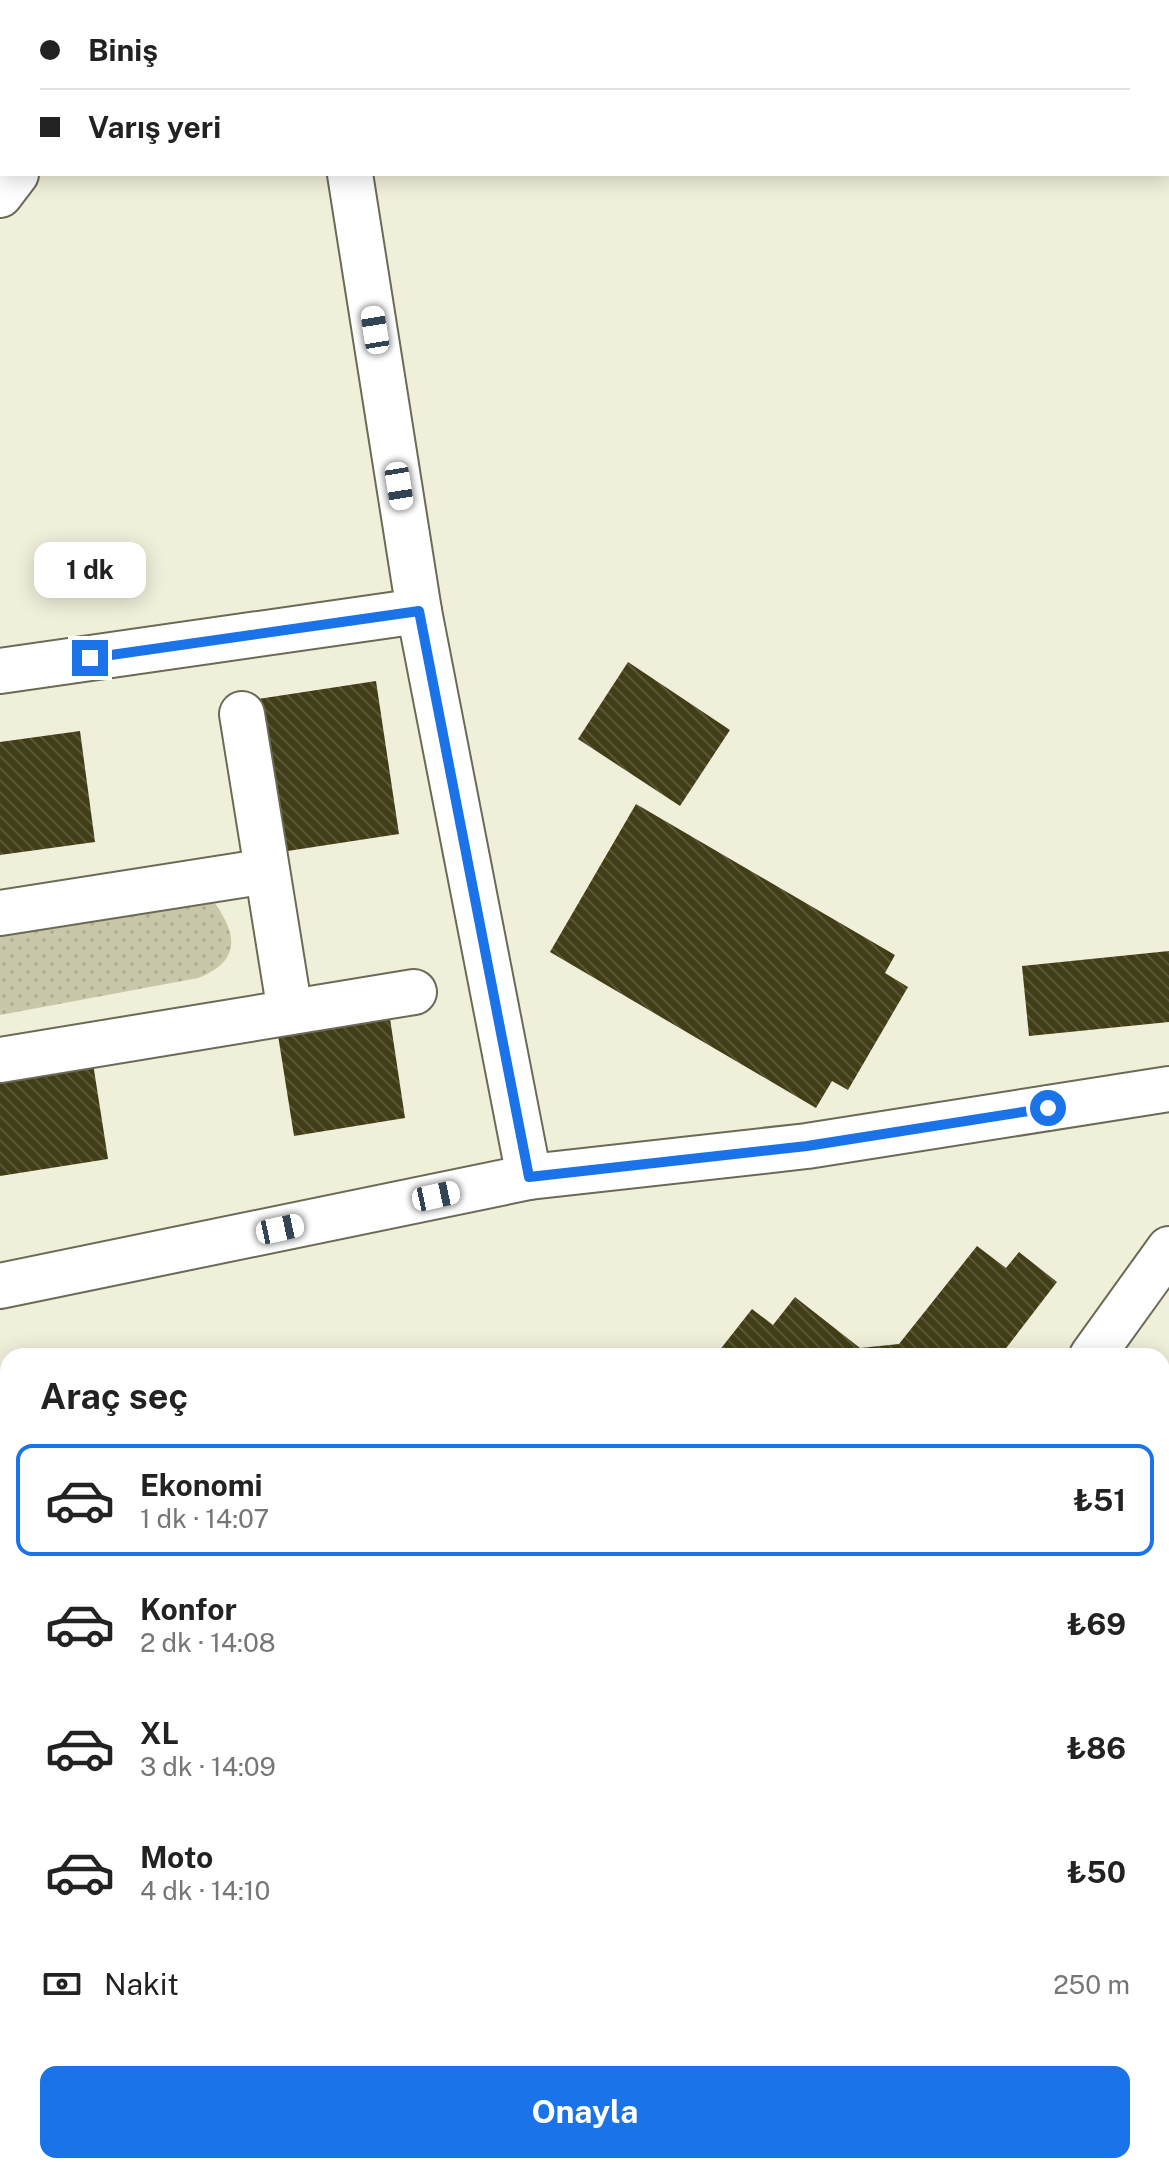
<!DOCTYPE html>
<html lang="tr">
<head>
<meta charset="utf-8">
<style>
	:root { --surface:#fff; --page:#f6f6f6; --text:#222; --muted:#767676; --line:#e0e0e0; --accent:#1a73e8 }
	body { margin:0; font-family:"Public Sans",sans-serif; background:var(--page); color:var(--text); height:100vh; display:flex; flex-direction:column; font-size:30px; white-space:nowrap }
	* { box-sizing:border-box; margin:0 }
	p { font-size:26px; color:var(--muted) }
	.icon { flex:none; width:44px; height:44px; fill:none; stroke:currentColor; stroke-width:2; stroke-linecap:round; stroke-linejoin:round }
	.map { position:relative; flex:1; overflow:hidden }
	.panel { position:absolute; left:0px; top:1348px; width:1170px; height:826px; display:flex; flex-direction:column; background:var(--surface); border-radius:24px 24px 0 0; box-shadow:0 4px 20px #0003 }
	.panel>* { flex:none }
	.top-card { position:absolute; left:0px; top:0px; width:1170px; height:176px; box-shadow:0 4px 20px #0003; display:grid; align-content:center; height:176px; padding:0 40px; background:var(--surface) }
	.end { position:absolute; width:36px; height:36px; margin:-18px; border:10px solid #1a73e8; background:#fff; box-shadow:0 0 0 4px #fff }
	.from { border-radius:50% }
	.bubble { position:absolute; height:56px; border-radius:16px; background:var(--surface); box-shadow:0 4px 20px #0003; font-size:26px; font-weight:700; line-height:56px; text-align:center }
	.car { position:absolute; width:24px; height:48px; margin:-24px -12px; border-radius:10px; box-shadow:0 0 6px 2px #0007; background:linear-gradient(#fff 24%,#345 0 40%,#fff 0 76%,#345 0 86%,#fff 0) }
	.top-card b { display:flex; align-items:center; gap:28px; height:76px; font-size:30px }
	.top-card b+b { border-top:2px solid var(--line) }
	.top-card i { width:20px; height:20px; background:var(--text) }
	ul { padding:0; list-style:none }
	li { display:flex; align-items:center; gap:24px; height:112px; margin:0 16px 12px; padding:0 24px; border:4px solid transparent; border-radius:16px }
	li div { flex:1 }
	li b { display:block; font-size:30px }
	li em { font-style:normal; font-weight:700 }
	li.active { border-color:var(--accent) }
	li>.icon { width:72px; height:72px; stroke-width:1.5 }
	h2 { padding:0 40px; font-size:36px; line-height:96px }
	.pay { display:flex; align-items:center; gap:20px; height:88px; padding:0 40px; font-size:30px }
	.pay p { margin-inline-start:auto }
	.button { display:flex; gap:16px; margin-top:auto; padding:16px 40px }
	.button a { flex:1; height:92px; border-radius:16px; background:var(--accent); color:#fff; font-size:32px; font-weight:700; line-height:92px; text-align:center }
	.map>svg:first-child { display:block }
</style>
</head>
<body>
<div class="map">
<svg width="1169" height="2173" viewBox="0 0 1169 2173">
	<defs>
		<pattern id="grass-dots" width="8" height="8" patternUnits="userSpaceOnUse" patternTransform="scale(2)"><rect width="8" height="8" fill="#c8c7a8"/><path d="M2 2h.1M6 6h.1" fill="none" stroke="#acaa90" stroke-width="1.8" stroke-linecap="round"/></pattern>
		<pattern id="building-back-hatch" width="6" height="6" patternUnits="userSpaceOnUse" patternTransform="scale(2)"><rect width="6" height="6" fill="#413e17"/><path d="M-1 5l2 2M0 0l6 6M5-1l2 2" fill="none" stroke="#5a5738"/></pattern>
	</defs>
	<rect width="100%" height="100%" fill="#f0efda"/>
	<!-- grass -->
	<path fill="url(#grass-dots)" d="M208,894C234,927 247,959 198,978L0,1015V930Z"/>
	<!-- building -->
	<g fill="url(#building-back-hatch)">
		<path d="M628,662L730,730L680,806L578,739Z"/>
		<path d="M376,681L399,834L281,852L258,699Z"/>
		<path d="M80,731L95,842L0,855V742Z"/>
		<path d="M636,804L895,955L885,973L908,987L848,1090L832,1081L816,1108L550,952Z"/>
		<path d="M1169,951V1022L1029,1036L1022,966Z"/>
		<path d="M389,1012L405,1118L294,1136L277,1029Z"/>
		<path d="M92,1057L108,1159L0,1176V1071Z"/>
		<path d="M977,1246L1006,1268L1019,1252L1057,1282L1000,1356H715L752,1309L773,1325L795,1297L860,1348L899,1344Z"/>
		<path d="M1169,1491V1800L1162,1795V1500Z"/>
		<path d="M1162,1992L1169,1998V2074L1162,2083Z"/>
		<path d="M960,2166H1051L1055,2169L1053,2173H956Z"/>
	</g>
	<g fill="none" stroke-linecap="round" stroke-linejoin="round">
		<defs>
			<g id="minor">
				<path d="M319,0V2"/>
				<path d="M1119,0L1120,2"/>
				<path d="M1168,130L1169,137"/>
				<path d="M350,174L419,611L529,1177L807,1146L1169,1089"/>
				<path d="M0,195L16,174"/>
				<path d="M0,671L419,611"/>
				<path d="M242,714L290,1012"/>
				<path d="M0,913L267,871"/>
				<path d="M0,1060L414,992"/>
				<path d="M0,1286L529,1177"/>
				<path d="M1092,1356L1169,1249"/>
				<path d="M0,1666L8,1672"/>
				<path d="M1162,1902L1169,1907"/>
				<path d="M651,2166L660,2173"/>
				<path d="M147,2173L153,2166"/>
				<path d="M511,2173L516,2166"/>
			</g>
			<g id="major">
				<path d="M418,2L432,0"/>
				<path d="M971,2L975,0"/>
				<path d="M0,41H2"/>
				<path d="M0,143H2"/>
			</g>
		</defs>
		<!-- minor casing -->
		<use href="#minor" stroke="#6b6a57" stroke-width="48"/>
		<!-- major casing -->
		<use href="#major" stroke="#6b6a57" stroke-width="48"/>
		<!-- minor -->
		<use href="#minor" stroke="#fff" stroke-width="44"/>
		<!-- major -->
		<use href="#major" stroke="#fff" stroke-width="44"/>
	</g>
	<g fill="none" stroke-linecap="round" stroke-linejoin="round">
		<!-- route -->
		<path stroke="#1a73e8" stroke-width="10" d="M90,658L419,611L529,1177L807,1146L1048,1108"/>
	</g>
</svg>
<i class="end from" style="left:1048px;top:1108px"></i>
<i class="end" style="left:90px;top:658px"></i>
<div class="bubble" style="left:34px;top:542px;width:112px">1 dk</div>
<i class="car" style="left:375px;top:330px;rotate:351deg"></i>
<i class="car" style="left:399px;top:486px;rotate:171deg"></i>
<i class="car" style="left:436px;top:1196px;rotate:78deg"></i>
<i class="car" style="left:280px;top:1229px;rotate:78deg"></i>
<div class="top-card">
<b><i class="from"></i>Biniş</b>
<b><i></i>Varış yeri</b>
</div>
<section class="panel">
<h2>Araç seç</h2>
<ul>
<li class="active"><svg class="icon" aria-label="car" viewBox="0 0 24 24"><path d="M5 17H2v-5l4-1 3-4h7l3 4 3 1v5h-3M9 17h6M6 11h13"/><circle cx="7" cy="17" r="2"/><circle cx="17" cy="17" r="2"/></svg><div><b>Ekonomi</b><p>1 dk · 14:07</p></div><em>₺51</em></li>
<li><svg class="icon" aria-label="car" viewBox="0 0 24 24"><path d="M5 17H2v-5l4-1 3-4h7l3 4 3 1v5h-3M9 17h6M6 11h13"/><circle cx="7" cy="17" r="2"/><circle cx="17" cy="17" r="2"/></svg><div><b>Konfor</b><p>2 dk · 14:08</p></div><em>₺69</em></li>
<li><svg class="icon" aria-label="car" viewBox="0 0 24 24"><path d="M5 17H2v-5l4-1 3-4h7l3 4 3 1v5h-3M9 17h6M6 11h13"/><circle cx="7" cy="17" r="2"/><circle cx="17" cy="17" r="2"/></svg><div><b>XL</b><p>3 dk · 14:09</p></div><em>₺86</em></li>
<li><svg class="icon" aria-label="car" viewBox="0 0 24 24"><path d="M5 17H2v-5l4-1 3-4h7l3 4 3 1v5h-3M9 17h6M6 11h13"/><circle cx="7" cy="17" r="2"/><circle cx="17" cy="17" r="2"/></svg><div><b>Moto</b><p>4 dk · 14:10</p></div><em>₺50</em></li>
</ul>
<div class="pay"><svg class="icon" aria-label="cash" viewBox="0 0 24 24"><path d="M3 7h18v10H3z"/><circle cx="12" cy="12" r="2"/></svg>Nakit<p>250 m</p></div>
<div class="button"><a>Onayla</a></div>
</section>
</div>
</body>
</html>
